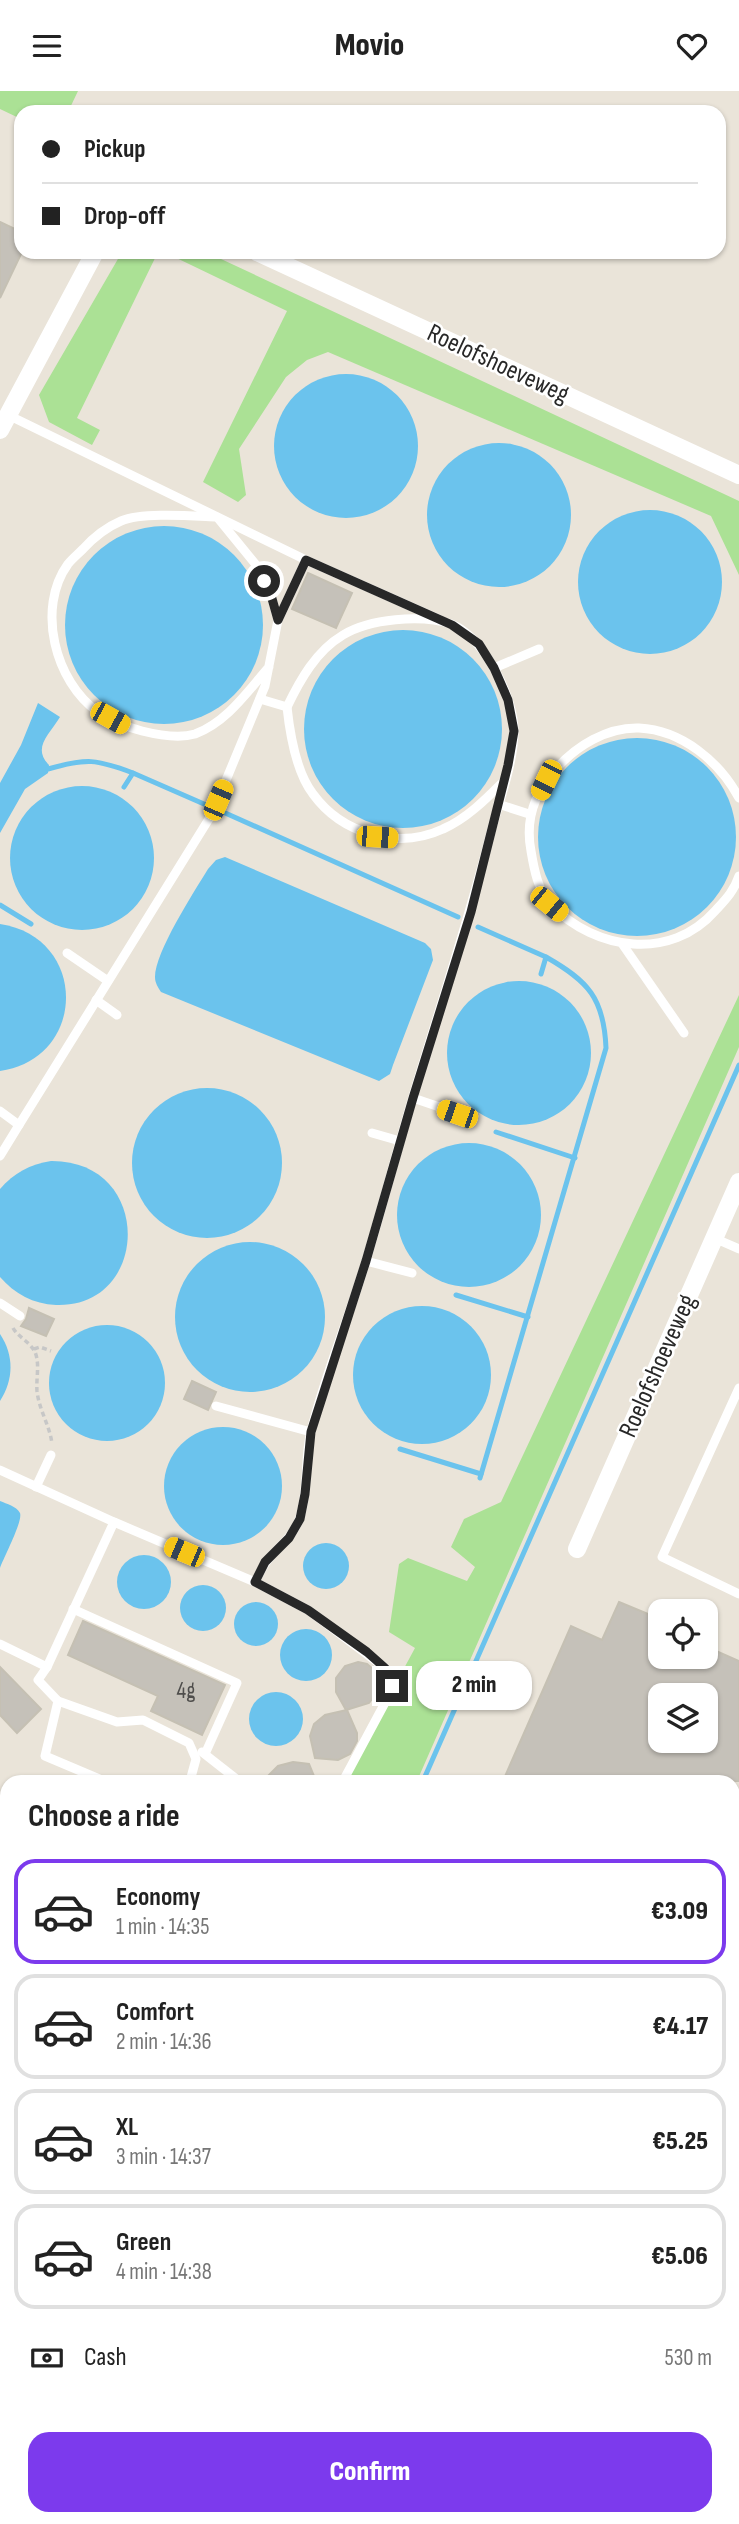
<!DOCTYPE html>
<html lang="en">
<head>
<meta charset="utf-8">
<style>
	:root { --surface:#fff; --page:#f2f2f2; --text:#222; --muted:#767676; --line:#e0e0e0; --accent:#7c3aed }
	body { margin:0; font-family:"Sofia Sans Condensed",sans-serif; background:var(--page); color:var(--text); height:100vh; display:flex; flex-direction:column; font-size:26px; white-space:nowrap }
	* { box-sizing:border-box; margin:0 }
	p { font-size:23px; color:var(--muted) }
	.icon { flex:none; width:38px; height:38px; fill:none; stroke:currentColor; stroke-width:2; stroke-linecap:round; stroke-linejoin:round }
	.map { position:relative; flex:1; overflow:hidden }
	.details { position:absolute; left:0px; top:1684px; width:740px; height:751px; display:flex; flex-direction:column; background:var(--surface); border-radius:21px 21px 0 0; box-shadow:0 2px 5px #0004 }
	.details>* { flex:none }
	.banner { position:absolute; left:14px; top:14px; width:712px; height:154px; border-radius:21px; box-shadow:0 2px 5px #0004; display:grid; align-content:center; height:154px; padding:0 28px; background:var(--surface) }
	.fabs { position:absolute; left:648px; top:1508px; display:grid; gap:14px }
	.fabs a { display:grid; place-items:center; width:70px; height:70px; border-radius:14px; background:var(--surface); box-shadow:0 2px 5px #0004; font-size:35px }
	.end { position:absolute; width:32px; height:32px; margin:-16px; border:9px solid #282828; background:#fff; box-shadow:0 0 0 4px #fff }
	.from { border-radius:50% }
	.bubble { position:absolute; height:49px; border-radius:21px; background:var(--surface); box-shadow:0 2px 5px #0004; font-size:23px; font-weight:800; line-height:49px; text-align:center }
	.car { position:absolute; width:21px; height:42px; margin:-21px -10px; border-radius:9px; box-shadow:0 0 5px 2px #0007; background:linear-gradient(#f5c518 24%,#345 0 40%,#f5c518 0 76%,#345 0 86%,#f5c518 0) }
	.banner b { display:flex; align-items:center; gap:24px; height:66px; font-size:26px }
	.banner b+b { border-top:2px solid var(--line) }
	.banner i { width:18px; height:18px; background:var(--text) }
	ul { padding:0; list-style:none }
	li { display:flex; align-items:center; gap:21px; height:105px; margin:0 14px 10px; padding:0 14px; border:4px solid var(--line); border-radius:21px }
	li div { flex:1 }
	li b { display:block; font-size:26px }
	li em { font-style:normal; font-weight:800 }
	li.current { border-color:var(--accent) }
	li>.icon { width:63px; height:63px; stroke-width:1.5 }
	h2 { padding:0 28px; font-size:32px; line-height:84px }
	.pay { display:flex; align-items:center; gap:18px; height:77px; padding:0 28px; font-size:26px }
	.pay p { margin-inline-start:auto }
	.action { display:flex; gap:14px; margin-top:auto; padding:14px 28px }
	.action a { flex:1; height:80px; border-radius:21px; background:var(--accent); color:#fff; font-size:28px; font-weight:800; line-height:80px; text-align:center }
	header { display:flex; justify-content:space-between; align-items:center; height:91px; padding:0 28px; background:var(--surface); font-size:32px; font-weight:800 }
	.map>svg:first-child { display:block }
</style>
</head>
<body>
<header><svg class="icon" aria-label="menu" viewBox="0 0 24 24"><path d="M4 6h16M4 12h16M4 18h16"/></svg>Movio<svg class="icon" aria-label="heart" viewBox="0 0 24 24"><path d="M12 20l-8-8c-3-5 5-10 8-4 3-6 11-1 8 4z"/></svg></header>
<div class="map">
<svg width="739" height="2433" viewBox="0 0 739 2433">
	<rect width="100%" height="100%" fill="#eae4d9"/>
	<!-- green -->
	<g fill="#abe195">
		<path d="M0,0H78L68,21H21V28L0,18Z"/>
		<path d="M122,161H158L77,327L100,339L92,354L49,331L39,304Z"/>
		<path d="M164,161H206L739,410V484L711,425L328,261L307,269L286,286L239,358L246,404L238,411L203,391L287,220Z"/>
		<path d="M739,904V956L417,1690H343L415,1557L389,1541L399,1473L408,1467L467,1490L475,1476L451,1456L464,1428L501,1411Z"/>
		<path d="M0,2064L7,2067V2165H0Z"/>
		<path d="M0,2273H7V2427H139L136,2433H0Z"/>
		<path d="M733,2291H739V2433H552L537,2427H733Z"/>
		<path d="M174,2427H398L407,2433H172Z"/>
		<path d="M441,2427H514L528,2433H451Z"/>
	</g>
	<!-- water -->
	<g fill="#6bc3ed">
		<circle cx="346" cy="355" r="72"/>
		<circle cx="499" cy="424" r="72"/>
		<circle cx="650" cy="491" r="72"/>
		<circle cx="164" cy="534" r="99"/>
		<circle cx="403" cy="638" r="99"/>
		<path d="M38,612L60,626C49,644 32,657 49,674L48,682L25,698L0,742V692L21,654Z"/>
		<circle cx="637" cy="746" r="99"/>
		<circle cx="82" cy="767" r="72"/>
		<path d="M225,766L425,852L431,858L433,869L393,974L390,983L379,990L161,901C158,896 155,892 155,886C155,861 194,801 208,778L216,769Z"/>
		<path d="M0,833C88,846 88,967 0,980Z"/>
		<circle cx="519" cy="962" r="72"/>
		<circle cx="207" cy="1072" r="75"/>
		<circle cx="469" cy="1124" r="72"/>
		<path d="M51,1070C154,1069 151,1217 56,1214C33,1213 15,1203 0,1186V1098C14,1082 30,1073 51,1070Z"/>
		<circle cx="250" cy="1226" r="75"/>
		<circle cx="422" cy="1284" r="69"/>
		<circle cx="107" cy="1292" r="58"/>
		<path d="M0,1243C14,1264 14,1288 0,1310Z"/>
		<circle cx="223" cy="1395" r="59"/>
		<path d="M0,1410C7,1413 16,1415 20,1422C23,1430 4,1466 0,1477Z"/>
		<circle cx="326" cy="1475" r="23"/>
		<circle cx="144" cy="1491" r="27"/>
		<circle cx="203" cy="1517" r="23"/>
		<circle cx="256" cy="1533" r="22"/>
		<circle cx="306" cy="1564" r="26"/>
		<circle cx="276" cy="1628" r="27"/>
		<path d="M0,2312L7,2314V2427H83L75,2433H0Z"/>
		<path d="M213,2427H320L328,2433H208Z"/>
	</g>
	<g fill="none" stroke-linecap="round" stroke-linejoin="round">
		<!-- stream -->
		<g stroke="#6bc3ed" stroke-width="5">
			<path d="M48,678C87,667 96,668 133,682"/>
			<path d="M124,696L133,682L204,713"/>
			<path d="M223,721L458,826"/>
			<path d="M0,814L31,833"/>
			<path d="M478,836L546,866"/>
			<path d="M496,1041L575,1067"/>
			<path d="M456,1204L528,1226"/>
			<path d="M400,1358L481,1383"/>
			<path d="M480,1387L606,957C604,907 588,890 546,866L541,883"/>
			<path d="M423,1690L739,974"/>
			<path d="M0,2147H7"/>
			<path d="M591,2427L612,2433"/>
		</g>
	</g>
	<!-- building -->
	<g fill="#c5c1b9" stroke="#c5c0b3" stroke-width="2" fill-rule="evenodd">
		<path d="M0,131L21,141V163L0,207Z"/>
		<path d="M308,482L352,502L336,537L292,518Z"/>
		<path d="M29,1217L54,1228L46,1245L21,1235L26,1228Z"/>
		<path d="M192,1290L216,1301L208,1319L184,1308Z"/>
		<path d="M619,1511L660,1528V1566H705V1555L739,1570V1690H503L571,1535L602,1549ZM660,1605H705V1650H660Z"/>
		<path d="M83,1530L225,1594L202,1644L151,1620L158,1605L68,1564Z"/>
		<path d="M358,1571L367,1573L374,1579L378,1586L379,1599L369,1612L346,1619L336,1601V1587L345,1575Z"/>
		<path d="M0,1576L41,1618L17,1642L0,1624Z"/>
		<path d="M347,1619L357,1642V1650L350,1663L338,1669L315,1667L310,1645L314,1633L325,1624Z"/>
		<path d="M293,1671L309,1673L316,1690H263L278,1675Z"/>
	</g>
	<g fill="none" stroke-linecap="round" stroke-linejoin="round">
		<!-- path -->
		<g stroke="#c7c7c7" stroke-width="3.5" stroke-dasharray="5 3.5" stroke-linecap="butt">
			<path d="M13,1237C18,1246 30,1251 35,1261C40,1273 36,1287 37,1300C39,1319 50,1335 52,1353"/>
			<path d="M34,1258L40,1256L51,1260"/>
		</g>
		<!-- service -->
		<g stroke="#fff" stroke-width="9">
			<path d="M8,324L306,469L278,529"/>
			<path d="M306,469L439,528"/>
			<path d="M494,577L539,558"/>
			<path d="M287,616C290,644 296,681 313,703C342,743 398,759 443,738C466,728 485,709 502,692"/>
			<path d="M739,707C720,671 682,639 639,637C607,636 576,655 556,678C535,701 525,729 531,760C534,778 538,800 551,814C596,860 671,870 715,820C726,808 734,800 739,785"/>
			<path d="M498,713L529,723"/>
			<path d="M623,854L684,942"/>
			<path d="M67,862L108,890"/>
			<path d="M96,909L117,924"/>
			<path d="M413,1007L457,1022"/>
			<path d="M0,1020L19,1034L0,1065"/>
			<path d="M19,1034L212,723L265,595L278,529L271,504L257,475L217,426C192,425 143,421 121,430C107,436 93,447 83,458C78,463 72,468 68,473C36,517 55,591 98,621C112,630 127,636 142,640C158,644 178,648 195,643C227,631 247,601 269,576"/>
			<path d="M372,1042L400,1050"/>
			<path d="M714,1147L739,1158"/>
			<path d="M366,1170L412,1182"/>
			<path d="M0,1212L20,1225"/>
			<path d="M739,1297L662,1466L739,1503"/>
			<path d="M216,1315L311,1341"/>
			<path d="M0,1379L114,1431L255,1491C259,1484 262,1476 267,1470C279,1455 294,1445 300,1426C309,1398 304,1368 311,1340C325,1283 349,1227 366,1170C382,1117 396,1063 412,1009C439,918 469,829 492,737C500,708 514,670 514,640C514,606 484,546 451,533C421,523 369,528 343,544C316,560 300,589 287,616L260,608"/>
			<path d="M36,1396L51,1364"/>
			<path d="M114,1431L47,1576L38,1589L58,1610L117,1631L143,1629L189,1652L196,1668L190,1690"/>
			<path d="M255,1491L308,1519L385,1577L392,1595L388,1606L343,1690"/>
			<path d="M73,1518L237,1592L205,1663"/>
			<path d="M0,1553L47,1576"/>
			<path d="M58,1610L45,1665L104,1690"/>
			<path d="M202,1661L239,1690"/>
			<path d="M0,1946L1,1945"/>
			<path d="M0,2054L7,2057"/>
			<path d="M733,2112L739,2114"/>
		</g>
		<!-- minor -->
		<g stroke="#fff" stroke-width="18">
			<path d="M257,161L739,384"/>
			<path d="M0,339L95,161"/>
			<path d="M577,1458L739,1091"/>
			<path d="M0,2170L7,2169"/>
			<path d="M524,2427L539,2433"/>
		</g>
		<!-- motorway -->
		<g stroke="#fca552" stroke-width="30">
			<path d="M0,2228H7"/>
			<path d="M0,2253L7,2254"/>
			<path d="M413,2427L424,2433"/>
			<path d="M159,2433L160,2427"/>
		</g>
	</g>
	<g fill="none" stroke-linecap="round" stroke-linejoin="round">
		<!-- route -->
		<path stroke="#282828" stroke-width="9" d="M264,490L271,504L278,529L306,469L452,534L479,553L494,577L508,609L514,640L508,674L471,821L413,1007L366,1170L311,1341L305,1403L300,1428L289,1447L265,1471L255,1491L308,1519L367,1561L385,1577L392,1595"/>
	</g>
	<g text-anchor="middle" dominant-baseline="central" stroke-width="5" stroke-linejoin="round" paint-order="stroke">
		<!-- number labels -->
		<g font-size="23" fill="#4f4e4c">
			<text x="186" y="1600">4g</text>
		</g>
		<!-- street labels -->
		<g font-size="26" fill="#282828" stroke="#fff">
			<text transform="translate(498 273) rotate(25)">Roelofshoeveweg</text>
			<text transform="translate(658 1275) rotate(-66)">Roelofshoeveweg</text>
		</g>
	</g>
</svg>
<div class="fabs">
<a><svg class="icon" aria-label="locate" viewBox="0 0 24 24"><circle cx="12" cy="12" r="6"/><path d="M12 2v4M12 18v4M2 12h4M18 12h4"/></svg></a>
<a><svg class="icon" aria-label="layers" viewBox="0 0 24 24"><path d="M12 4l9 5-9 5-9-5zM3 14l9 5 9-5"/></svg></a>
</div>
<i class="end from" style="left:264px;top:490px"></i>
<i class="end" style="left:392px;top:1595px"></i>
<div class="bubble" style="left:416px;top:1570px;width:116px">2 min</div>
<i class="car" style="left:110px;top:627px;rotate:119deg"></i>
<i class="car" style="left:546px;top:689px;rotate:206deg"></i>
<i class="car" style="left:218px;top:709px;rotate:23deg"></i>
<i class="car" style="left:377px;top:746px;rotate:94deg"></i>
<i class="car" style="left:549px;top:813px;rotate:129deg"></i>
<i class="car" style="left:457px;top:1023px;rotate:289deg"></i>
<i class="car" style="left:184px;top:1461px;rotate:293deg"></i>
<div class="banner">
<b><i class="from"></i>Pickup</b>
<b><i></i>Drop-off</b>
</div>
<section class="details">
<h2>Choose a ride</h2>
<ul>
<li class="current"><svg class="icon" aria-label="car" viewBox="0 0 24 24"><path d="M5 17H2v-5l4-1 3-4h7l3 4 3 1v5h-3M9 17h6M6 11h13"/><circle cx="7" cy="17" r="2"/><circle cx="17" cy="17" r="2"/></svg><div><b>Economy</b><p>1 min · 14:35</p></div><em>€3.09</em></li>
<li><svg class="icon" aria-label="car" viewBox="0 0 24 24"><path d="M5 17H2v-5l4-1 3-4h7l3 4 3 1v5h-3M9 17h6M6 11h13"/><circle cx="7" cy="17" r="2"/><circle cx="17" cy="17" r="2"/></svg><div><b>Comfort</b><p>2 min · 14:36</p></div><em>€4.17</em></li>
<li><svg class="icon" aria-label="car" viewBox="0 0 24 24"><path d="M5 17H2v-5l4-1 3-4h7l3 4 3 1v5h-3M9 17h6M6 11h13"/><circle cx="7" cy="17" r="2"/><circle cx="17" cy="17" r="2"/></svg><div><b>XL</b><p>3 min · 14:37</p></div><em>€5.25</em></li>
<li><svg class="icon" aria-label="car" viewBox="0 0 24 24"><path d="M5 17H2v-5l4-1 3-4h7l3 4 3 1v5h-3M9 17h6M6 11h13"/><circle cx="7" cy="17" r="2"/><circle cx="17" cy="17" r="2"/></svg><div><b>Green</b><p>4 min · 14:38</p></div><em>€5.06</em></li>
</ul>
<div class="pay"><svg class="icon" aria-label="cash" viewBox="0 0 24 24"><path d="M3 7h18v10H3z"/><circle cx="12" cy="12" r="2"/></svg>Cash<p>530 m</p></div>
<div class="action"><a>Confirm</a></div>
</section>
</div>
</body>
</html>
